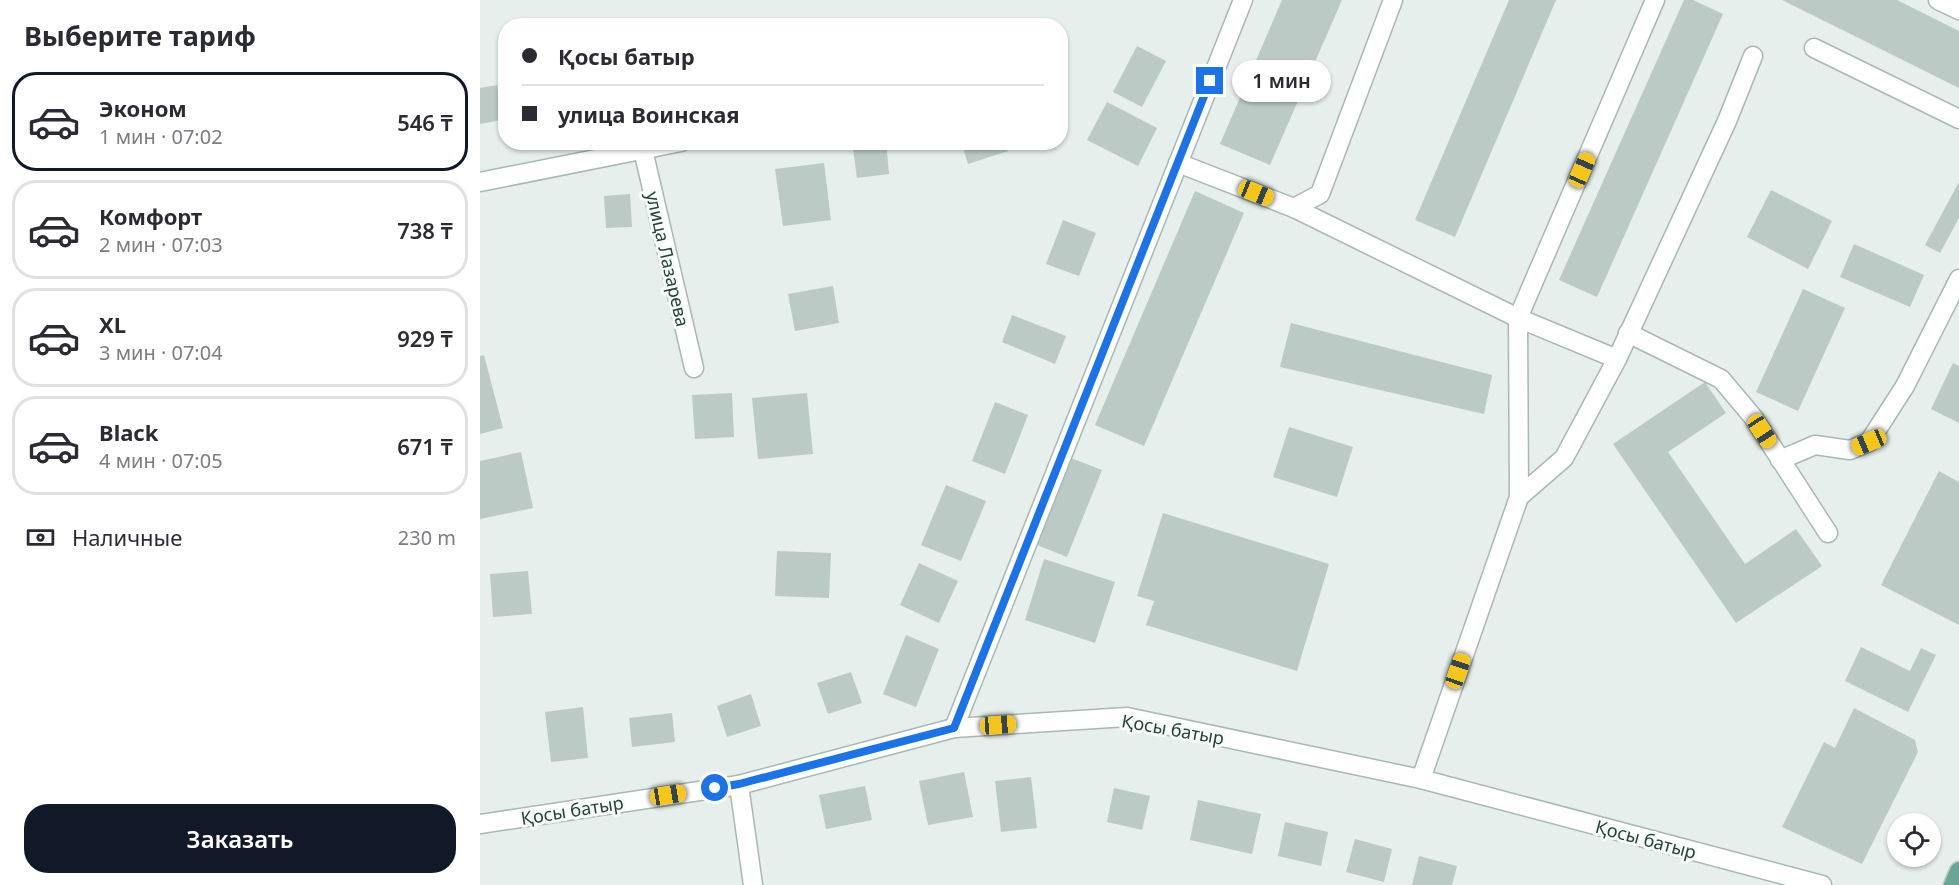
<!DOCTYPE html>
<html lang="ru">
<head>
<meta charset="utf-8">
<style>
	:root { --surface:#fff; --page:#f2f2f3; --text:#2b2b33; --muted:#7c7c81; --line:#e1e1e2; --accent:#111827 }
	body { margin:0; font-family:"Noto Sans",sans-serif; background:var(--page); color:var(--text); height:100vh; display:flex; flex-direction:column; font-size:22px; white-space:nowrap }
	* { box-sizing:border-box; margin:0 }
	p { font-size:20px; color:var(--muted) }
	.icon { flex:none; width:33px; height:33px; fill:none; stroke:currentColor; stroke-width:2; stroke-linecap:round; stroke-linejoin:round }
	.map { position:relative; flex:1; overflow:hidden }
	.side { display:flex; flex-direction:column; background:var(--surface); width:480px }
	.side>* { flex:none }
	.banner { position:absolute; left:18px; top:18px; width:570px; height:132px; border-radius:24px; box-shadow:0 2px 4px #0004; display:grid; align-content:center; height:132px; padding:0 24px; background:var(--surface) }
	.fabs { position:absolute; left:1407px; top:813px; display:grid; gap:12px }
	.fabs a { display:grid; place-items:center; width:54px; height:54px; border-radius:50%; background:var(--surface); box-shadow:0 2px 4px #0004; font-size:30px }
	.end { position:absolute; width:27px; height:27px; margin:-14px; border:8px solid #1a73e8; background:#fff; box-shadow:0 0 0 3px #fff }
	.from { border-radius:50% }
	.bubble { position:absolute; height:42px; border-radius:21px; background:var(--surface); box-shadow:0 2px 4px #0004; font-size:20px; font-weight:600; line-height:42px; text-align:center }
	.car { position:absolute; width:18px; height:36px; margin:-18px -9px; border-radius:8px; box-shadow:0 0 4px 2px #0007; background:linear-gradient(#f5c518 24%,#345 0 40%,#f5c518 0 76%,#345 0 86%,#f5c518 0) }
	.banner b { display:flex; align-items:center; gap:21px; height:57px; font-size:22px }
	.banner b+b { border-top:2px solid var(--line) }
	.banner i { width:15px; height:15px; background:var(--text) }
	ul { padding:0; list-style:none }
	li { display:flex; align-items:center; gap:18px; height:99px; margin:0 12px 9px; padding:0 12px; border:3px solid var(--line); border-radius:24px }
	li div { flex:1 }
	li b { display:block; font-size:22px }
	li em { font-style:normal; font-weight:600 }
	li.selected { border-color:var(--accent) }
	li>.icon { width:54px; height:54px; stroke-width:1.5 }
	h2 { padding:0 24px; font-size:27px; line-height:72px }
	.pay { display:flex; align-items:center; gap:15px; height:66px; padding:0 24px; font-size:22px }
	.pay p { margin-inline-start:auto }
	.cta { display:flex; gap:12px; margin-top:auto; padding:12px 24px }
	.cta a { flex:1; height:69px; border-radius:24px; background:var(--accent); color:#fff; font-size:24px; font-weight:600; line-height:69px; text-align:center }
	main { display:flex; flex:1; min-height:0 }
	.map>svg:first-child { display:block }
</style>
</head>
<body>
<main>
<section class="side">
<h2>Выберите тариф</h2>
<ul>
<li class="selected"><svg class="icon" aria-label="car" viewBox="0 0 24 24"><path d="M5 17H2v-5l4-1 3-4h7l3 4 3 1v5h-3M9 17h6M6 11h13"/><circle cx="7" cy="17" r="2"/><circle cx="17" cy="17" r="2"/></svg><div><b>Эконом</b><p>1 мин · 07:02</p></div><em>546 ₸</em></li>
<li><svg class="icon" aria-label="car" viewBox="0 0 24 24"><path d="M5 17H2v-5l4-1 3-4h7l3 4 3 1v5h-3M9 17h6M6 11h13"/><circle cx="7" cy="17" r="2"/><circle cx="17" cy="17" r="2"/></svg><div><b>Комфорт</b><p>2 мин · 07:03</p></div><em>738 ₸</em></li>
<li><svg class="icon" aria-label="car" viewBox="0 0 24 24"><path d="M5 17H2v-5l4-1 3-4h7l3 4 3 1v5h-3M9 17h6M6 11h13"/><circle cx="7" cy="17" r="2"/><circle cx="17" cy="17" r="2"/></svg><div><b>XL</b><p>3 мин · 07:04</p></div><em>929 ₸</em></li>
<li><svg class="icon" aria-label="car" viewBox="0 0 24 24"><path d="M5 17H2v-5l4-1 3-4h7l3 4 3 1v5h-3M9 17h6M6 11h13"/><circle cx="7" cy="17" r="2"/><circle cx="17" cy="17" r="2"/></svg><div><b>Black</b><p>4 мин · 07:05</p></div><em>671 ₸</em></li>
</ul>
<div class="pay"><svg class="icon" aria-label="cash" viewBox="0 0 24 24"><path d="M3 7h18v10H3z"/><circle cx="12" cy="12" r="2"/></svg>Наличные<p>230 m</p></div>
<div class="cta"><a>Заказать</a></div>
</section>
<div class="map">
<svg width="1479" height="885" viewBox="0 0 1479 885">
	<rect width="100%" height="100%" fill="#e6efeb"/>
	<!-- building -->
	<g fill="#bbcac4">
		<path d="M802,0H862L790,165L740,144Z"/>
		<path d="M1029,0H1076L975,237L935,220Z"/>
		<path d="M1204,0H1213L1243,14L1117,297L1079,280Z"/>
		<path d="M1302,0H1417L1479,31V88Z"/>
		<path d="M467,18L516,22L515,26H466Z"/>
		<path d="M657,46L686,61L662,107L633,92Z"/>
		<path d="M17,85L22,120L0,124V88Z"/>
		<path d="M627,102L677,128L658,166L607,140Z"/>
		<path d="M372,142H406L409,174L377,178Z"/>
		<path d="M481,142H525L528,151L488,164Z"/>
		<path d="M344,163L351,220L303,226L295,169Z"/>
		<path d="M1479,182V218L1460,253L1445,245Z"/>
		<path d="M1291,190L1352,221L1328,269L1267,237Z"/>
		<path d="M715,191L764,213L664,446L615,425Z"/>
		<path d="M150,194L152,227L126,228L124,196Z"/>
		<path d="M583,220L616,233L599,276L566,264Z"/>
		<path d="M1374,244L1444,275L1430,307L1360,277Z"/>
		<path d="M353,286L359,323L315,331L308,294Z"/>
		<path d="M1323,289L1365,308L1318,411L1276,392Z"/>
		<path d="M532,315L586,336L575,364L522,342Z"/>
		<path d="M811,323L1012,375L1004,414L800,367Z"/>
		<path d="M4,355L23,428L0,434V356Z"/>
		<path d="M1473,363L1479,366V423L1451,409Z"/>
		<path d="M1225,382L1246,413L1188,452L1265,564L1316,529L1342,566L1256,623L1133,444Z"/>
		<path d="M252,393L254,437L215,439L212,395Z"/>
		<path d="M327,393L333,454L278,459L272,398Z"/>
		<path d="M515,402L548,415L525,474L492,461Z"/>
		<path d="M809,427L873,447L857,497L793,477Z"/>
		<path d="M41,452L53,508L0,519V461Z"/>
		<path d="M591,458L622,470L587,557L557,545Z"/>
		<path d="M1459,471L1479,482V625L1401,585Z"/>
		<path d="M466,485L506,501L481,561L441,545Z"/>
		<path d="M683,513L849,564L817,671L666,625L674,601L657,596Z"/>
		<path d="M297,551L351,553L349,598L295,596Z"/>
		<path d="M564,559L635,582L615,643L545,620Z"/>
		<path d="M439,563L478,581L459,623L420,605Z"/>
		<path d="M48,571L52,614L13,617L10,574Z"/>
		<path d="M426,635L459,649L436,707L403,694Z"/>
		<path d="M1381,647L1430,671L1441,648L1456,655L1428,712L1365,681Z"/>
		<path d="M371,672L382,703L348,714L337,683Z"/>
		<path d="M271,694L281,726L247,737L237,706Z"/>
		<path d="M103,707L108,758L71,762L65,712Z"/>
		<path d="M1374,708L1435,740L1438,752L1382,864L1302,827L1344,742L1355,748Z"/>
		<path d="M192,713L195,742L152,747L149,718Z"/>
		<path d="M484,772L493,817L448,825L439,781Z"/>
		<path d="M551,777L557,828L521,832L515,781Z"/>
		<path d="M385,786L392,820L346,829L339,795Z"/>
		<path d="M634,788L670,796L662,830L627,822Z"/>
		<path d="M718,800L781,814L772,854L710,840Z"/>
		<path d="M805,822L848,832L841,866L798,856Z"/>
		<path d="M875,839L912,849L904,882L866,872Z"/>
		<path d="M939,856L977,866L972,885H932Z"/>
	</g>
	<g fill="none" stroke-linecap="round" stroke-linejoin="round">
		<defs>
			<g id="minor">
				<path d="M1458,0L1479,10"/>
				<path d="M1334,48L1479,119"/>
				<path d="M163,150L214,368"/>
				<path d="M698,163L814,208L840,194L913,0"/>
				<path d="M0,182L201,142"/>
				<path d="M814,208L1038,318L1137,359"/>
				<path d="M1148,333L1241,379L1273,417L1348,533"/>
				<path d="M1300,460L1335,445L1370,450L1389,442L1425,386L1479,279"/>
				<path d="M1039,497L1084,458L1137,359L1247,121L1273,56"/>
				<path d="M474,728L763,0"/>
				<path d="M941,779L1039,497L1038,318L1175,0"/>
				<path d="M259,785L273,885"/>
				<path d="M0,824L259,785L474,728L647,717L941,779L1342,885"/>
			</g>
			<path id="major" d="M1473,885L1479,871"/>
		</defs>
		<!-- minor casing -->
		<use href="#minor" stroke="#a8b8b2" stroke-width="21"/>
		<!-- major casing -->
		<use href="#major" stroke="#c2cac8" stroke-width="21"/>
		<!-- minor -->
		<use href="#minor" stroke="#fff" stroke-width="18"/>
		<!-- major -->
		<use href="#major" stroke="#6aa596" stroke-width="18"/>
	</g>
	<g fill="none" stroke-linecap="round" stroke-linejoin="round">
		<!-- route -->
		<path stroke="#1a73e8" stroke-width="8" d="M235,788L259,784L474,728L730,81"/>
	</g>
	<g text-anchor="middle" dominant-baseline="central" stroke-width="6" stroke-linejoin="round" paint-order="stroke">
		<!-- street labels -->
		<g font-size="18" fill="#24423a" stroke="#f7fbf9">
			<text transform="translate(188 259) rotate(77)">улица Лазарева</text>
			<text transform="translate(693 729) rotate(10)">Қосы батыр</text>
			<text transform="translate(92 810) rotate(-9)">Қосы батыр</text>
			<text transform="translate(1166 839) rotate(15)">Қосы батыр</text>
		</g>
	</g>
</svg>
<div class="fabs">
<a><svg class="icon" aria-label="locate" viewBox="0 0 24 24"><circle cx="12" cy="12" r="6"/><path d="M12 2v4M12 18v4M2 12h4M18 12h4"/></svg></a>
</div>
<i class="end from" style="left:235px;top:788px"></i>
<i class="end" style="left:730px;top:81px"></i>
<div class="bubble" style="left:752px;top:60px;width:99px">1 мин</div>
<i class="car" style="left:1102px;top:170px;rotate:24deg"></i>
<i class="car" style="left:776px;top:193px;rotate:112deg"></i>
<i class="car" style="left:1282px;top:431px;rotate:147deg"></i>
<i class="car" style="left:1389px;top:442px;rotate:247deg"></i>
<i class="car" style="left:978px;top:671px;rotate:19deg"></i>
<i class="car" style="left:518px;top:725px;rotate:86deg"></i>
<i class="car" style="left:188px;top:795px;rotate:81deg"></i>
<div class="banner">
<b><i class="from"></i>Қосы батыр</b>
<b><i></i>улица Воинская</b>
</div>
</div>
</main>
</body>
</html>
